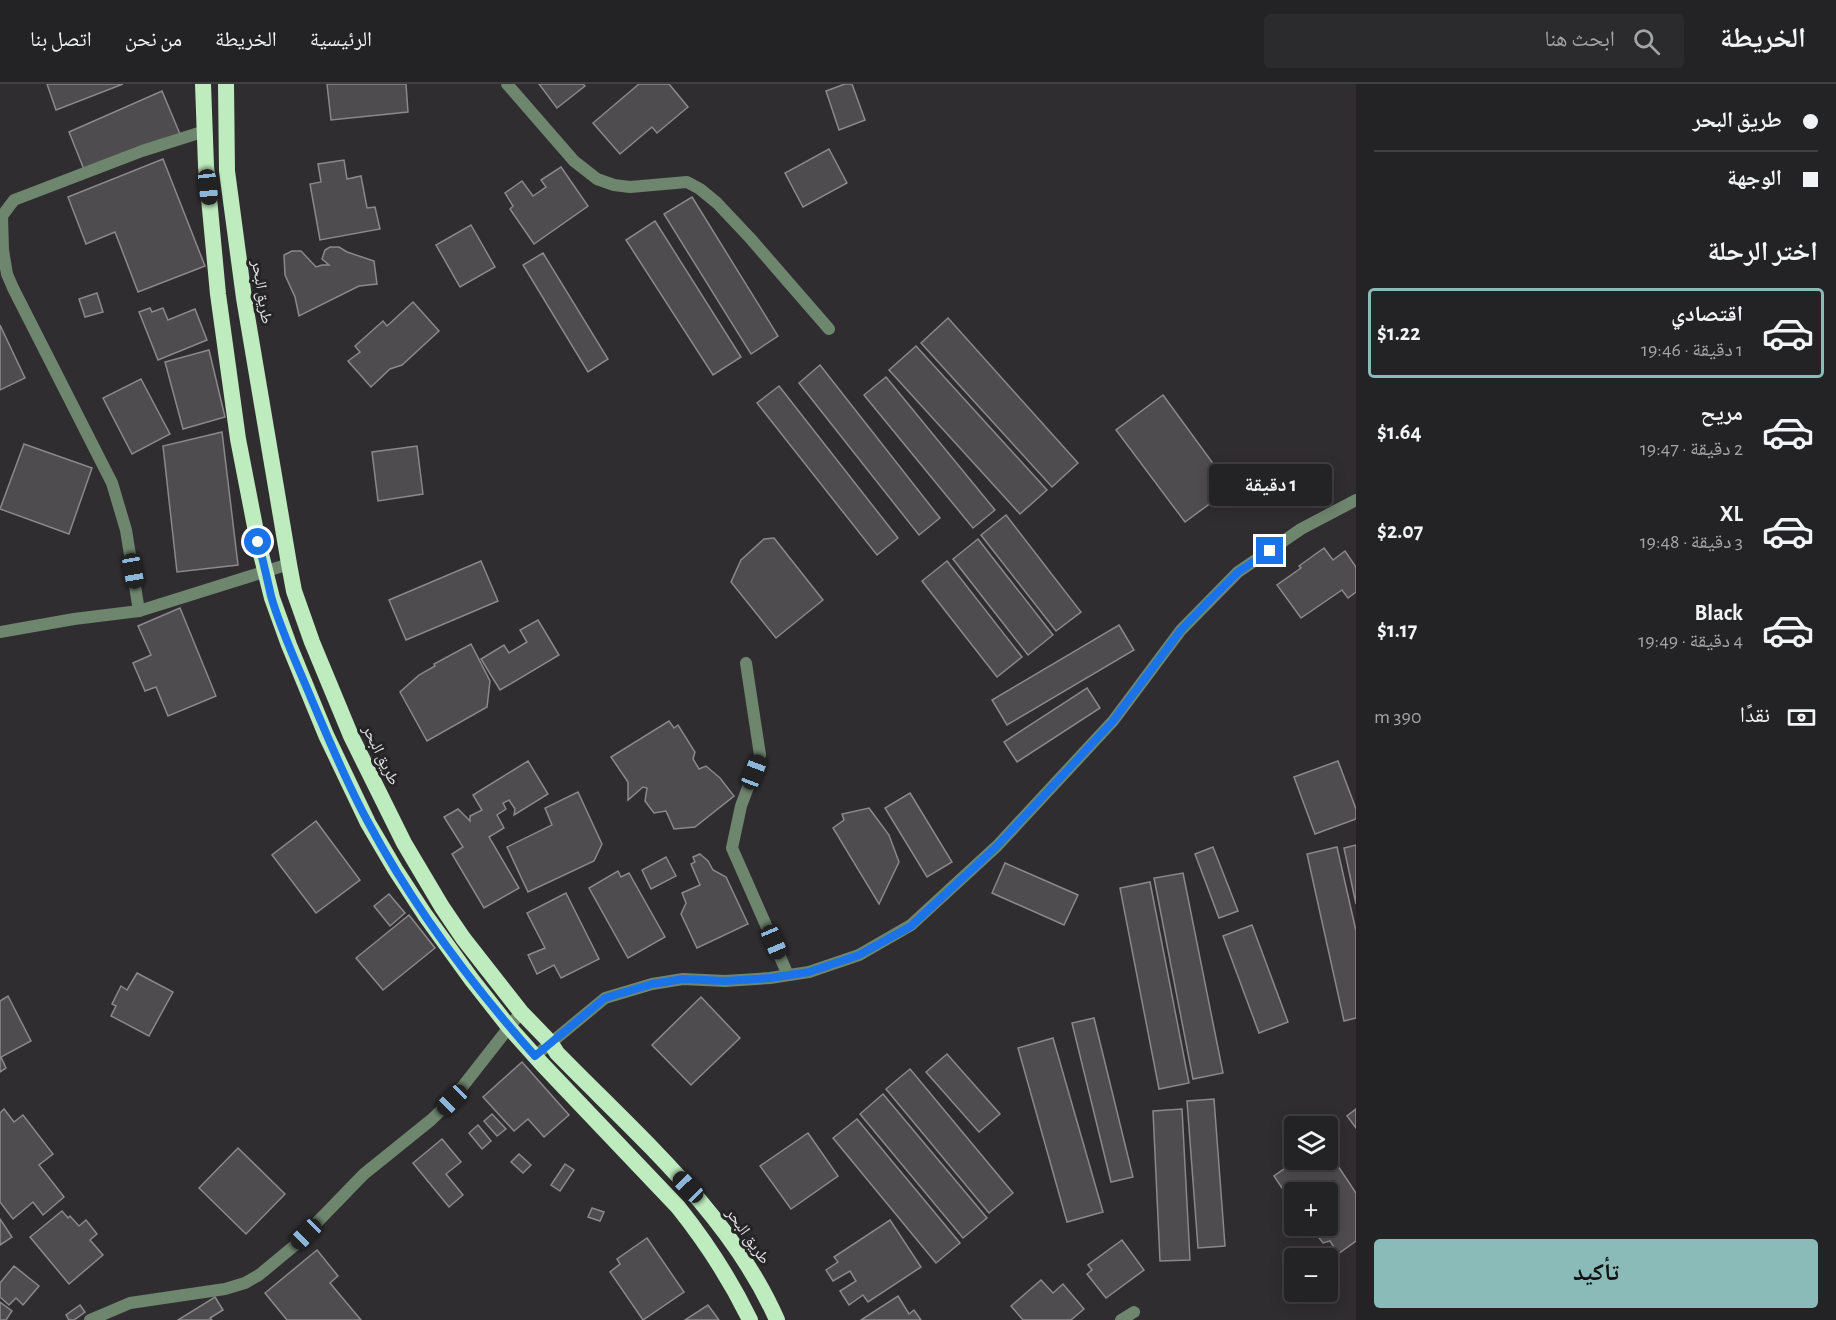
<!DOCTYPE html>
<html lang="ar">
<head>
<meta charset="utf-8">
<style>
	:root { --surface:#232224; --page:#2b2a2c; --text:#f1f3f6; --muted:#a3a4a6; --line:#403f41; --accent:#8bbbb9 }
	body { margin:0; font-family:"Alegreya Sans","Noto Naskh Arabic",sans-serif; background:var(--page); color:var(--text); direction:rtl; height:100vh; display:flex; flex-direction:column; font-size:22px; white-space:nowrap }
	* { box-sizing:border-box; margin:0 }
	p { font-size:20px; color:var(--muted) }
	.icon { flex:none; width:33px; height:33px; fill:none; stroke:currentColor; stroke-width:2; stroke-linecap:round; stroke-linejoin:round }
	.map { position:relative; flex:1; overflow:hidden; direction:ltr }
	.details { display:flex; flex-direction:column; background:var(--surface); width:480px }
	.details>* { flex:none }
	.top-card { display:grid; align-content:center; height:132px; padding:0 18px; background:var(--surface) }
	.buttons { position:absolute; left:1284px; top:1032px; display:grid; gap:12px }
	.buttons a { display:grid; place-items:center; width:54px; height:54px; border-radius:6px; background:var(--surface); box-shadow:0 3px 15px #0003,0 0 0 2px var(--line); font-size:30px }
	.end { position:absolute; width:27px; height:27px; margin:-14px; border:8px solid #1a73e8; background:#fff; box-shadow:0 0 0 3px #fff }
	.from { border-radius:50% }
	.bubble { position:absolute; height:42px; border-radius:6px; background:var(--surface); box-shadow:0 3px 15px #0003,0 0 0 2px var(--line); font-size:20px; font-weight:700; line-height:42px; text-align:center; direction:rtl }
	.car { position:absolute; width:18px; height:36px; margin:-18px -9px; border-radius:8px; box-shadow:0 0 4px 2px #0007; background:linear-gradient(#222 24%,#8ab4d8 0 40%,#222 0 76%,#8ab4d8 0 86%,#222 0) }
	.top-card b { display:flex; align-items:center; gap:21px; height:57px; font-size:22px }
	.top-card b+b { border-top:2px solid var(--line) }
	.top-card i { width:15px; height:15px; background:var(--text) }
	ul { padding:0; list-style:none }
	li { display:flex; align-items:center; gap:18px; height:90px; margin:0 12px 9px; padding:0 6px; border:3px solid transparent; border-radius:6px }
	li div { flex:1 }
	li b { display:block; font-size:22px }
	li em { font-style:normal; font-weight:700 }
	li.selected { border-color:var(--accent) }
	li>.icon { width:54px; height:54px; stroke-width:1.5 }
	h2 { padding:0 18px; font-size:27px; line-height:72px }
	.pay { display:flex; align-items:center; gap:15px; height:66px; padding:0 18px; font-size:22px }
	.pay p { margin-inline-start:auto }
	.cta { display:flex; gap:12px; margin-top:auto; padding:12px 18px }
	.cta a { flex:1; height:69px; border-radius:6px; background:var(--accent); color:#111; font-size:24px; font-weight:700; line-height:69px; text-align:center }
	header { display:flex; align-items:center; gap:36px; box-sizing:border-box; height:84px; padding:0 30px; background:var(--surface); border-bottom:2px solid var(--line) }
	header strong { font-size:28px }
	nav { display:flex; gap:33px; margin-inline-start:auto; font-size:21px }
	.search { width:420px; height:54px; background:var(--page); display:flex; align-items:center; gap:15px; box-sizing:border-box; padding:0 21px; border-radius:6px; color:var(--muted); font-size:22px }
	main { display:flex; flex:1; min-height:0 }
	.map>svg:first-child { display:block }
</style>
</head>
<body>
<header>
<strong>الخريطة</strong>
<div class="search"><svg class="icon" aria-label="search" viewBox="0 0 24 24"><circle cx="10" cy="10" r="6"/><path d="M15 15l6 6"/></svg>ابحث هنا</div>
<nav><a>الرئيسية</a><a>الخريطة</a><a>من نحن</a><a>اتصل بنا</a></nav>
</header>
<main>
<section class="details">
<div class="top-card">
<b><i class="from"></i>طريق البحر</b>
<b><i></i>الوجهة</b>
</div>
<h2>اختر الرحلة</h2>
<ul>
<li class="selected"><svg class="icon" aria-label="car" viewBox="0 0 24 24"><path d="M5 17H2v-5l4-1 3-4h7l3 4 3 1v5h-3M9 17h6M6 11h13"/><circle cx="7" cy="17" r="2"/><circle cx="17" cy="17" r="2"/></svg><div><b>اقتصادي</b><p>1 دقيقة · 19:46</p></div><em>$1.22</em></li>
<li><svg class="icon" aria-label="car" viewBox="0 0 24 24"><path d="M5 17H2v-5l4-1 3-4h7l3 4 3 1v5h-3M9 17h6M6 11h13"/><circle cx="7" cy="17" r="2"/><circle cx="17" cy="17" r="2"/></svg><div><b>مريح</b><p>2 دقيقة · 19:47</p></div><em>$1.64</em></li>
<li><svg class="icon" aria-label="car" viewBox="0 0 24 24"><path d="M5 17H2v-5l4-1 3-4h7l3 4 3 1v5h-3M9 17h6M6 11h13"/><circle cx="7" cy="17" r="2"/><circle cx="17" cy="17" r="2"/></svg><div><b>XL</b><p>3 دقيقة · 19:48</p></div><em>$2.07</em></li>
<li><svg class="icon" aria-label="car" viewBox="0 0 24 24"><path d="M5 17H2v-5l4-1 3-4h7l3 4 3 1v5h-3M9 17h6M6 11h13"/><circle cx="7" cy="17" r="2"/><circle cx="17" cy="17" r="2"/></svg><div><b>Black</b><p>4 دقيقة · 19:49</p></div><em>$1.17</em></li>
</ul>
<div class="pay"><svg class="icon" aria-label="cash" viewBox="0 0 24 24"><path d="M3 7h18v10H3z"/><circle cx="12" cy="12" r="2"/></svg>نقدًا<p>390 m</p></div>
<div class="cta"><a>تأكيد</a></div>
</section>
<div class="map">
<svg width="1356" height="1236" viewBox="0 0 1356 1236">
	<rect width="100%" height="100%" fill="#2f2d30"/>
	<!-- building -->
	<g fill="#4e4c4e" stroke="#8b888b" stroke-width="1.5">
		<path d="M47,0H123L56,26Z"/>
		<path d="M327,0H406L408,28L331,36Z"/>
		<path d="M539,0H583L585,2L557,24Z"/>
		<path d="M639,0H669L688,23L657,49L652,43L620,70L593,39Z"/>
		<path d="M845,0H852L865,36L839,46L826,7Z"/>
		<path d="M162,7L180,50L85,88L69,48Z"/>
		<path d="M829,65L847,99L803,123L785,89Z"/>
		<path d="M163,75L205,182L138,208L115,148L86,160L68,113Z"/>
		<path d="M344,76L347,95L361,92L367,124L375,123L380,145L320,156L310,100L321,98L318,80Z"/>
		<path d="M561,83L588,122L534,160L510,125L513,122L505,109L522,97L533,112L546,103L541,96Z"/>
		<path d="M692,113L778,252L751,270L664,130Z"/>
		<path d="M655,137L741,273L713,291L626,156Z"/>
		<path d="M471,141L495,183L460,203L436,161Z"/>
		<path d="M330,163H339L347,168L374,177L377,200L359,202L299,232L295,213L285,191L284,171L292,167H301L316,183L322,181H329L322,175L325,166Z"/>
		<path d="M543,169L608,275L588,288L523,181Z"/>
		<path d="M97,209L103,228L85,233L79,215Z"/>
		<path d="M413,218L439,247L402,281L390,285L371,303L348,277L360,268L355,262L383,237L387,242Z"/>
		<path d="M150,224L152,228L163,224L168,236L195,225L207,256L158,276L139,228Z"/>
		<path d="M948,234L1078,379L1052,403L921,259Z"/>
		<path d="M0,241L25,294L0,306Z"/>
		<path d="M916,262L1047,406L1020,430L889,286Z"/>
		<path d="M209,266L225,333L183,345L165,278Z"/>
		<path d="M820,281L940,434L919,451L799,299Z"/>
		<path d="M886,293L995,426L973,444L864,311Z"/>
		<path d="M141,295L170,350L132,370L103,314Z"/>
		<path d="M779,302L898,454L877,471L757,319Z"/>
		<path d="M1163,311L1231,404L1185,438L1116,346Z"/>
		<path d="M222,348L238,481L177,488L163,362Z"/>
		<path d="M24,360L92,384L69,450L0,425Z"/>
		<path d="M417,362L423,410L378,417L372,368Z"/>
		<path d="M1006,431L1081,528L1056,547L981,451Z"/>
		<path d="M774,454L823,516L776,554L731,498L741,476L764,455Z"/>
		<path d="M978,455L1053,551L1028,571L953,475Z"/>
		<path d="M1324,464L1333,476L1345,467L1356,483V508L1348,514L1342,506L1301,534L1277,501L1301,484L1299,482Z"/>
		<path d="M481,477L498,517L406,556L389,516Z"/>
		<path d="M947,477L1022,573L997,593L922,497Z"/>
		<path d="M180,524L216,612L168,632L156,603L145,607L133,579L151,571L138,542Z"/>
		<path d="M538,536L559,571L500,606L481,575L504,561L509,569L527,558L520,546Z"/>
		<path d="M1119,541L1134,566L1007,641L992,616Z"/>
		<path d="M471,560L490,597L487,623L427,657L400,608L419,591L435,582L434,580Z"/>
		<path d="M1087,604L1100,624L1017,678L1004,658Z"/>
		<path d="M669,637L674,644L678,641L695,668L693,675L699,685L706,682L720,694L734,712L695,743L674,745L666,727L654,729L645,717L647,704L643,703L628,716V698L611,673Z"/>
		<path d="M528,677L548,710L514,731L515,725L509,716L503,719L506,725L497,731L504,744L489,753L519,804L484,824L452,770L463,763L444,733L458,725L470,737V732L482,726L473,711Z"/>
		<path d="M1338,677L1356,725V735L1315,750L1294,693Z"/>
		<path d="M578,708L602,760L594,777L528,808L507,763L552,741L545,724Z"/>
		<path d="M910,709L952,778L927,793L885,724Z"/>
		<path d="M869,724L889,751L899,778L879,820L833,744L844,736L842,730Z"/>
		<path d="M316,737L360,796L316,829L272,771Z"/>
		<path d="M1356,761V820L1344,764Z"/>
		<path d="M1213,763L1238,827L1219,834L1195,770Z"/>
		<path d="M1337,763L1356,847V934L1344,937L1307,770Z"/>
		<path d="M700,770L708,777L713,786L726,793L748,840L697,864L681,830L686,819L682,809L700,801L691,780L695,778L693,773Z"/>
		<path d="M666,773L676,792L651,805L642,786Z"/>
		<path d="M1005,779L1078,811L1064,841L992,809Z"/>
		<path d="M618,787L621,793L629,789L665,853L628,874L589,804Z"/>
		<path d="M1183,789L1223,989L1193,995L1154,794Z"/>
		<path d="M1150,798L1189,999L1159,1005L1120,804Z"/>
		<path d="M566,809L599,875L561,894L554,881L537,890L528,871L545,864L527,829Z"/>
		<path d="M389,810L405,829L390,842L374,822Z"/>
		<path d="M409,831L435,864L383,906L356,874Z"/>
		<path d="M1252,841L1288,938L1259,949L1223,852Z"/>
		<path d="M137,889L173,908L149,952L111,932L116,922L112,920L121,902L127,906Z"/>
		<path d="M8,912L31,957L1,973L6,984L0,988V917Z"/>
		<path d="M701,913L740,954L691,1001L652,961Z"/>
		<path d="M1094,934L1133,1093L1111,1098L1072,939Z"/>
		<path d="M1053,954L1103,1128L1067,1138L1018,964Z"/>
		<path d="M947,970L1000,1030L979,1048L926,988Z"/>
		<path d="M522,978L569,1031L544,1053L528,1035L514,1047L483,1013Z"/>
		<path d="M910,985L1013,1109L989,1129L886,1005Z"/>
		<path d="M883,1010L987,1134L963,1154L860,1030Z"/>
		<path d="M1214,1015L1225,1162L1198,1164L1187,1017Z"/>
		<path d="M4,1025L14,1038L23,1031L53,1070L39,1081L64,1113L43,1131L33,1118L13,1135L0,1118V1029Z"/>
		<path d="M1182,1025L1190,1176L1160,1177L1153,1027Z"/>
		<path d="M1356,1025V1044L1347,1032Z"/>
		<path d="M492,1030L506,1045L497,1052L484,1037Z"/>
		<path d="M857,1035L960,1159L936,1179L833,1054Z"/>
		<path d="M478,1041L491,1057L482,1065L469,1049Z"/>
		<path d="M808,1049L838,1092L791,1125L760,1082Z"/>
		<path d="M442,1055L461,1078L446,1090L463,1111L449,1123L413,1079Z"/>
		<path d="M238,1064L285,1110L246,1150L199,1104Z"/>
		<path d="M1328,1067L1356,1109V1157L1338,1170L1330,1157L1323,1159L1313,1146L1317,1142H1328V1108H1294V1128L1286,1118L1293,1113H1288L1274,1092L1288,1082L1284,1076L1294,1069V1076H1328Z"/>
		<path d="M519,1070L531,1081L523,1089L511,1078Z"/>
		<path d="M565,1080L574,1086L560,1107L551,1101Z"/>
		<path d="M592,1124L604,1128L600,1137L588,1133Z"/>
		<path d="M62,1127L68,1134L70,1132L79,1142L86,1136L97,1150L90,1156L103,1171L69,1200L30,1153Z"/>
		<path d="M0,1135L12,1153L0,1161Z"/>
		<path d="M890,1136L921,1183L868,1218L863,1211L849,1221L840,1207L856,1197L850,1187L833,1197L826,1186L838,1178L834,1173Z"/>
		<path d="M647,1154L684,1208L643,1236L610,1188L620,1180L617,1175Z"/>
		<path d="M1122,1156L1144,1186L1106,1214L1087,1190L1092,1186L1088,1181Z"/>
		<path d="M317,1166L338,1192L330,1199L361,1236H287L265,1209Z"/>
		<path d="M14,1182L39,1202L23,1221L16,1214L9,1221L0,1213V1199Z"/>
		<path d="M1041,1196L1053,1209L1063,1200L1084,1225L1071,1236H1023L1011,1222Z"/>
		<path d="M898,1212L909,1230L914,1226L921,1236H861Z"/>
		<path d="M215,1213L223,1226L210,1234L212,1236H178Z"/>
		<path d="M0,1218L12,1227L6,1236H0Z"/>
		<path d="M80,1221L85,1228L74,1236H69L66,1231Z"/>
		<path d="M708,1221L719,1236H685Z"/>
	</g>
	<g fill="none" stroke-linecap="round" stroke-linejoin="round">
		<!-- minor -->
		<g stroke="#6e856e" stroke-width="12">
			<path d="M507,0L574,77L597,95L614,101L630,103L687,98L700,105L717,119L750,154L829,245"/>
			<path d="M139,527L126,446L112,399L13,204L7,190L3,166L2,132L14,116L142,67L205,47"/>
			<path d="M0,548L74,535L139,527L289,480"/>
			<path d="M746,579L760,671L741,722L732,764L788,891"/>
			<path d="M535,972L605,914L652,900L683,895L725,897L770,894L809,888L859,871L911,841L997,762L1113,637L1181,546L1238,488L1301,445L1356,416"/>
			<path d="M90,1236L130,1219L225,1205L245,1199L259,1191L294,1162L364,1090L431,1036L452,1016L521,928"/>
			<path d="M1121,1236L1134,1228"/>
		</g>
		<!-- trunk -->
		<g stroke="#beecbe" stroke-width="16">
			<path d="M203,0L206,82L218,210L238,355L258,458L272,514L289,561L326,651L368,739L395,785L425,831L472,896L509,943L542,980L678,1123C706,1158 730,1195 750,1236"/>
			<path d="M226,0L227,87L244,214L289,480L294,507L312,558L351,652L404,759L442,823L463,854L521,928L550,958L557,969C636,1050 731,1131 777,1236"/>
		</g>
	</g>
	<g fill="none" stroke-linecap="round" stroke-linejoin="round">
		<!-- route -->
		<path stroke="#1a73e8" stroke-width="8" d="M258,458C263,476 267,494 271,512C281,547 297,580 311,614C329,656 346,698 368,738C413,822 472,901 535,972L605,914L652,900L683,895L725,897L770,894L809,888L859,871L911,842L997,762L1113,637L1181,546L1208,518L1238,488L1270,467"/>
	</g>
	<g text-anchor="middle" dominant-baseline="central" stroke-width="6" stroke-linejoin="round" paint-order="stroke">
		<!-- street labels -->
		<g font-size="16" fill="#e5e4e5" stroke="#252426">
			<text transform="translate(262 208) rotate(81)">طريق البحر</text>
			<text transform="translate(381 671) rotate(64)">طريق البحر</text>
			<text transform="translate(748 1152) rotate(55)">طريق البحر</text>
		</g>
	</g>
</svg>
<div class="buttons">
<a><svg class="icon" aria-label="layers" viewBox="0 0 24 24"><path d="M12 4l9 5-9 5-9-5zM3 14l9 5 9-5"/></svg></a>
<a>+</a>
<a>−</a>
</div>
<i class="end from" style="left:258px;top:458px"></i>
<i class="end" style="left:1270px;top:467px"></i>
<div class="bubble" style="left:1209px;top:380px;width:123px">1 دقيقة</div>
<i class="car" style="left:208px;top:103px;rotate:174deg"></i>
<i class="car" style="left:133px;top:487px;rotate:170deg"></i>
<i class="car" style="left:754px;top:688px;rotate:21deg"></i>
<i class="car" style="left:774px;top:858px;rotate:157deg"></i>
<i class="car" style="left:452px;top:1016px;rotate:225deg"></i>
<i class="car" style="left:688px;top:1103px;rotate:316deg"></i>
<i class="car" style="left:306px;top:1150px;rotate:225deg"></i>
</div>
</main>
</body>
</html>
